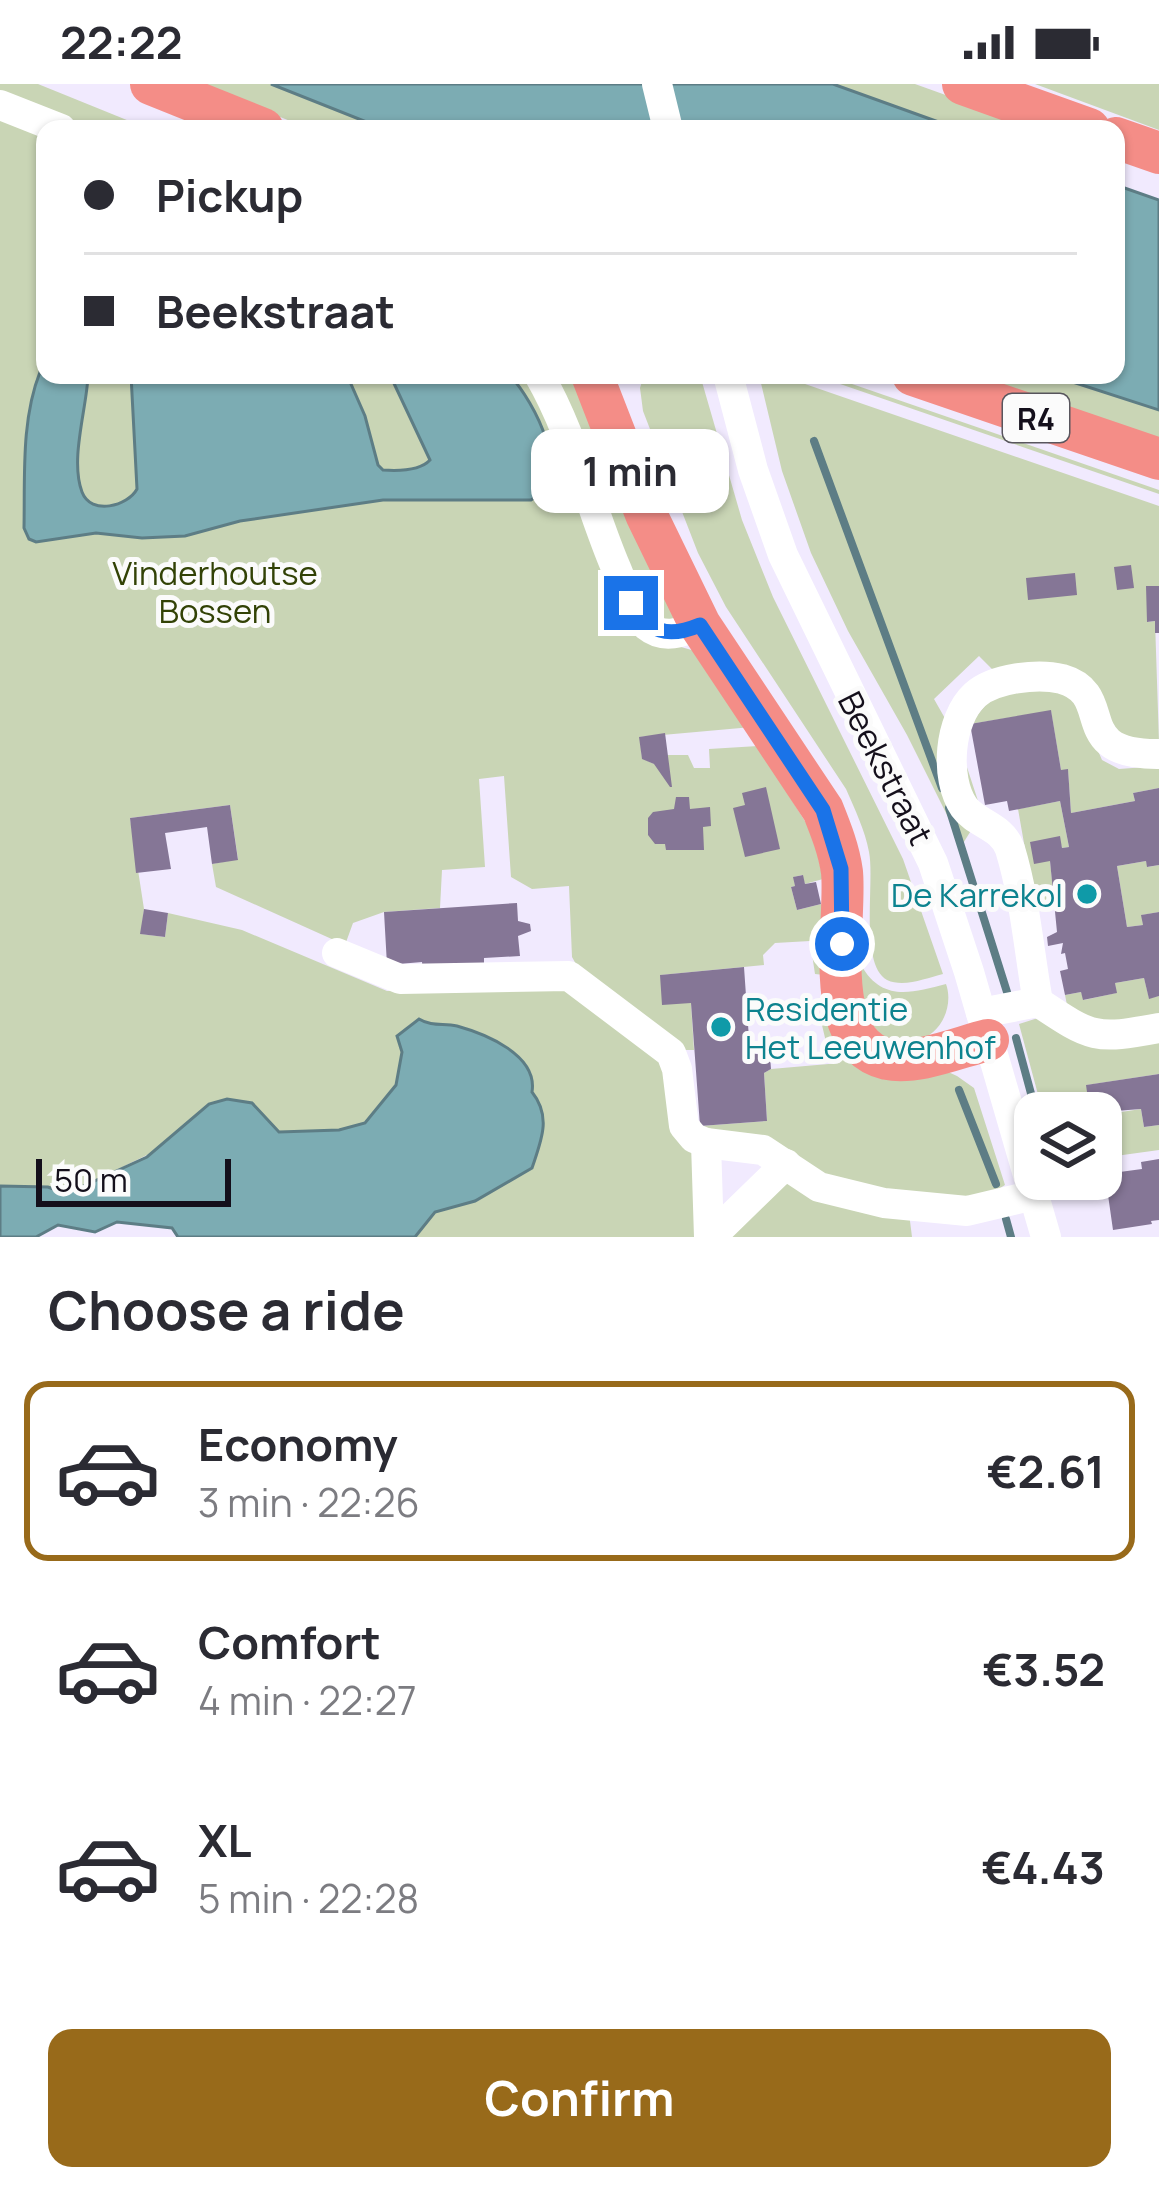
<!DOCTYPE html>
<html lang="en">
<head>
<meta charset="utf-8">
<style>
	:root { --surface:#fff; --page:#f2f2f3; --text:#2b2b33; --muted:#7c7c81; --line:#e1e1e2; --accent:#986a1a }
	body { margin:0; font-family:Manrope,sans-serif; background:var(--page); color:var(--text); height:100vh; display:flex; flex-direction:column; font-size:45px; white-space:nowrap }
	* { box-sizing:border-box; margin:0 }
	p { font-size:39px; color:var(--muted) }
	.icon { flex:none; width:66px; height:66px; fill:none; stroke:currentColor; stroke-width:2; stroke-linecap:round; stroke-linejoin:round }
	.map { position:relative; height:1153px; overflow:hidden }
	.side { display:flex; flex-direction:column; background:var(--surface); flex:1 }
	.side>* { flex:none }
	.top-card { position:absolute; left:36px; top:36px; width:1089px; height:264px; border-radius:24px; box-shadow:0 3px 9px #0004; display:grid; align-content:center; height:264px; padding:0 48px; background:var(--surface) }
	.buttons { position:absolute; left:1014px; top:1008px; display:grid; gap:24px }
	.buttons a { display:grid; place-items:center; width:108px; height:108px; border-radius:24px; background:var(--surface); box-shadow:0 3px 9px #0004; font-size:60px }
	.scale { position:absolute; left:36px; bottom:30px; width:195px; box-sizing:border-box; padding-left:12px; border:6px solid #140f1b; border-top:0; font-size:33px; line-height:42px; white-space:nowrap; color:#140f1b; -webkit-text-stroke:9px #fbfbfb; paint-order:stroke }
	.end { position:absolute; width:54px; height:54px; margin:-27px; border:15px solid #1a73e8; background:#fff; box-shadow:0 0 0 6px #fff }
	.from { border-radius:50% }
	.bubble { position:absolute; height:84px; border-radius:24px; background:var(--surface); box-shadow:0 3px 9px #0004; font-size:39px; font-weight:700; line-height:84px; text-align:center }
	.top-card b { display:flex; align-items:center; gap:42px; height:114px; font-size:45px }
	.top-card b+b { border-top:3px solid var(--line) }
	.top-card i { width:30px; height:30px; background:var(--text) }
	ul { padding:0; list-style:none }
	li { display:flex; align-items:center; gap:36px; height:180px; margin:0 24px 18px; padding:0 24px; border:6px solid transparent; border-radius:24px }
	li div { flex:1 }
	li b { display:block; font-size:45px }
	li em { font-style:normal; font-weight:700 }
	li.active { border-color:var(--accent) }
	li>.icon { width:108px; height:108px; stroke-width:1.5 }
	h2 { padding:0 48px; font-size:54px; line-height:144px }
	.primary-button { display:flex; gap:24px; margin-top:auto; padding:24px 48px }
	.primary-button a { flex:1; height:138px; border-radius:24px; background:var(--accent); color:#fff; font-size:48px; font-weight:700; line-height:138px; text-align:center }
	.status { display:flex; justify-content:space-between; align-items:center; height:84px; padding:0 60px; background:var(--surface); direction:ltr }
	.status svg { height:33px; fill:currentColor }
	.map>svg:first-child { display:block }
</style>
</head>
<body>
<div class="status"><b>22:22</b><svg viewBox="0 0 49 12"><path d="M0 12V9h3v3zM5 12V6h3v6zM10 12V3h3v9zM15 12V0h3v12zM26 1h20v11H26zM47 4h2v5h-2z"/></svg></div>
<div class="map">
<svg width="1159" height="1153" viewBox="0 0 1159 1153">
	<rect width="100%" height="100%" fill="#f1eafe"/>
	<!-- green -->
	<g fill="#c9d5b5">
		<path d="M0,0H38L149,45H83L0,12Z"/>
		<path d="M198,0H271L384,45H310Z"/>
		<path d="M833,0H915L1040,45H958Z"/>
		<path d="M1035,0H1159V46Z"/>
		<path d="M0,36L45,53V291H528L650,554L695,567L752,643L640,653L642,674L654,680L668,671H688L694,684H710L709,665L758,662L813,750L823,795L805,800L802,791L794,793L795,802L791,803L797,826L821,820L826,823L824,891L815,890L810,857L775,859L763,871L764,881L661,891L691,919L694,966H682L582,891L572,873L569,802L532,805L511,793L504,692L479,695L485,783L442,786L440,824L384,828L353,839L345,861L216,803L212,780L238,775L230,721L130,734L144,825L141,850L165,853L168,829L242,846L387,907L568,899L660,971L693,1064L696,1153H415L435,1128L475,1117L532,1084C532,1061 538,1029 532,1008C518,962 473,941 428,941L402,968L396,1001L365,1039L339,1046L279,1048L252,1020L79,1104C57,1108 24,1104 0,1102Z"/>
		<path d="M549,291H581L676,533L666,542L640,518Z"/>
		<path d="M644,291H700L742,436L773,513L903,775L943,890C926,894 904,904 887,896C859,881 875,797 869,768C865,746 855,726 846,705L726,523L698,469L643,327L640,304Z"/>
		<path d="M759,291H779L1159,422V502H1147L1148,538L1155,537L1159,658L1119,654L1094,611L992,585L979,572L934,615L959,659L982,729L962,761L907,651L848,547L811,469L782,387Z"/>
		<path d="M814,291H826L1159,406V410Z"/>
		<path d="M971,291H1051L1159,326V355Z"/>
		<path d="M1034,602L1074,611L1102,676L1119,685L1159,682V704L1133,709L1135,717L1071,729L1068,686H1061L1051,627L970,640L993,612Z"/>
		<path d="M1060,717L1069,763L1062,764L1059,753L1050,777L1055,825L1035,822L1018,725Z"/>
		<path d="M1146,777L1148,783L1159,781V828L1142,831L1143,841L1127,843L1117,782Z"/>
		<path d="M861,881C882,918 911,909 946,900C954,922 941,952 915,957C906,958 893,956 884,955L860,926Z"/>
		<path d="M1144,894L1149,914L1159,912V934L1105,943L1068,926L1065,911L1081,908L1084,916L1116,909L1115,899Z"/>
		<path d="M830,934L957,992L974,1004L1005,1101L984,1114L858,1107L700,1042L767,1037L764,989L771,985L840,979L826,958L821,937Z"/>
		<path d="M1038,934L1159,955V990L1087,1001L1090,1029H1043L1019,940Z"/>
		<path d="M1141,1025L1144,1043L1159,1041V1066L1101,1074V1031Z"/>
		<path d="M793,1098L909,1129L912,1153H728L778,1103Z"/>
	</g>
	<!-- water -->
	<g fill="#7cacb3" stroke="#5d7d85" stroke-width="3">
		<path d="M271,0H833L958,45H384Z"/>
		<path d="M1116,101L1159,116V326L1051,291H1116Z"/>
		<path d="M45,287V291L88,293C86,327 70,376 82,408C91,432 128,422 137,405L131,291H347L365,332L378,381L383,386C398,387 420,387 430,376L390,291H510C535,320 573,389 531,416H383L240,437L185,452L142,454L96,449L36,458L29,455L24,444C25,393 21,336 40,288Z"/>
		<path d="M419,935C432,943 443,939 457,942C486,950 538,971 532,1008C552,1033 541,1057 532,1084L475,1117L435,1128L415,1153H178L172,1144L117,1138L95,1148L58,1141L36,1153H0V1102L48,1103L61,1108L79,1104L147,1073L209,1020L227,1015L252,1019L279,1048L339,1046L365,1039L396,1001L402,968L397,952Z"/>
	</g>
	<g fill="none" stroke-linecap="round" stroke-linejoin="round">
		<!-- stream -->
		<g stroke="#5d7d85" stroke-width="8">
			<path d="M814,357L942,704"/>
			<path d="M949,724L1007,908"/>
			<path d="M1016,954L1036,1028"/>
			<path d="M959,1006L996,1100"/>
			<path d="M1006,1135L1011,1153"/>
		</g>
	</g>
	<!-- building -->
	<g fill="#857696">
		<path d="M1131,481L1134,504L1117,506L1114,483Z"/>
		<path d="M1075,489L1077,511L1028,516L1026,494Z"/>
		<path d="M1146,502H1159V549H1155V537L1147,538Z"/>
		<path d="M1051,626L1061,686L1068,685L1071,729L1135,717L1133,709L1159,704V781L1147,783L1146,777L1117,782L1127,843L1143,841L1141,831L1159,828V912L1149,915L1144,894L1115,899L1117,909L1083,916L1081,908L1065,911L1060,887L1068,885L1065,869L1061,870L1063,859L1048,862L1047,853L1057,848L1050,777L1034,780L1030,758L1060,752L1062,764L1069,763L1060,717L1009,727L1007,717L985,721L970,640Z"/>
		<path d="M665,649L672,703H670L654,680L642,675L639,653Z"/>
		<path d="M766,703L780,765L745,773L733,724L745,721L742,709Z"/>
		<path d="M676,713H689L690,725L710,723L711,742L703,743L704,766H666L665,760H655L648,751V734L653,728L674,725Z"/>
		<path d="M230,721L238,776L212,780L207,743L165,749L171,785L136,789L130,734Z"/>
		<path d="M803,791L805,800L816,798L821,820L797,826L791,803L795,802L793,793Z"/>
		<path d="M517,819L518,837L530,840L531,847L518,852L520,872L484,874V884L423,888L422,878L387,881L384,828Z"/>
		<path d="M144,825L168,829L165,853L140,850Z"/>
		<path d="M744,883L750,969L770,972L771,985L764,989L767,1037L700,1042L691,919L662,921L660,891Z"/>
		<path d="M1159,990V1041L1144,1043L1141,1025L1090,1029L1086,1001Z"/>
		<path d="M1159,1075V1136L1151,1137L1152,1140L1113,1146L1105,1090L1142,1085L1141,1078Z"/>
	</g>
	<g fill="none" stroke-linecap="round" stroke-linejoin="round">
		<!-- minor -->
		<g stroke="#fff" stroke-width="30">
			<path d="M657,0L668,45"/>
			<path d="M0,21L61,45"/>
			<path d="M539,291C574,351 589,421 616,484C624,503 631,528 647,542C664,556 683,548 700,541"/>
			<path d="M728,291L753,386L783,471L933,779L969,888L1046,1153"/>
			<path d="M337,869L400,895L569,892L671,969L677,985L684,1042L694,1054L706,1059L763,1066L819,1103L884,1119L967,1127L1034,1111"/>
			<path d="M1038,918C1029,868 1025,814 1010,765C1002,742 976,740 964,723C944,694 949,635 975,611C994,594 1038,589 1062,595C1118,611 1067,671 1159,670"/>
			<path d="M981,929L1038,918C1092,954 1095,956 1159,944"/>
			<path d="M706,1059L709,1153"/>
			<path d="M711,1153L786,1080"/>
		</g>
		<!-- highway -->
		<g stroke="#f48d87" stroke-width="42">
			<path d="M151,0L263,45"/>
			<path d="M963,0L1089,45"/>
			<path d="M1116,54L1159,69"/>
			<path d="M592,291L646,430L700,541L823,726C831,746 839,766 842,788C847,838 819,959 887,975C918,981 959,963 988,956"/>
			<path d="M913,291L1159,375"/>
		</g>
	</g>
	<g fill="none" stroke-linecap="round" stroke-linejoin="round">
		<!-- route -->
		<path stroke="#1a73e8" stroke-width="15" d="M631,519C651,548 666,555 700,541L823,726L841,785L842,860"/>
	</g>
	<!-- markers -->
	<g fill="#0f9aa8" stroke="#fbfbfb" stroke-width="4.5">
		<circle cx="1087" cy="810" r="12"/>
		<circle cx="721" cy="943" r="12"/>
	</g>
	<g text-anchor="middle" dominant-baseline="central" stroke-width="10" stroke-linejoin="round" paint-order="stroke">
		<!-- shield labels -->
		<rect fill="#fbfbfb" stroke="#59565e" stroke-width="3" x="1003" y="310" width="66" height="48" rx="9"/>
		<g font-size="30" font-weight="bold" fill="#140f1b">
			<text x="1036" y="334">R4</text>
		</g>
		<!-- park labels -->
		<g font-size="33" fill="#324206" stroke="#fbfbfb">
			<text x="215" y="488">Vinderhoutse<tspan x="215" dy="38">Bossen</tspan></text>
		</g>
		<!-- street labels -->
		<g font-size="33" fill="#140f1b" stroke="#fbfbfb">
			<text transform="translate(886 684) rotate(63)">Beekstraat</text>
		</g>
		<!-- culture labels -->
		<g font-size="33" fill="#0d838f" stroke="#fbfbfb" text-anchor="end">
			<text x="1063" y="810">De Karrekol</text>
			<text x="745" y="924" text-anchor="start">Residentie<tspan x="745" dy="38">Het Leeuwenhof</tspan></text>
		</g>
	</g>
</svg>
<div class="buttons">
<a><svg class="icon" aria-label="layers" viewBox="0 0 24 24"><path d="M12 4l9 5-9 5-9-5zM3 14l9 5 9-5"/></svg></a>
</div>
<div class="scale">50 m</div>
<i class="end from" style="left:842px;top:860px"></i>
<i class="end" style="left:631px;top:519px"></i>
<div class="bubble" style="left:531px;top:345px;width:198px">1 min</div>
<div class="top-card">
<b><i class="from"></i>Pickup</b>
<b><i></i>Beekstraat</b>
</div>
</div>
<section class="side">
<h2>Choose a ride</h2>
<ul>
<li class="active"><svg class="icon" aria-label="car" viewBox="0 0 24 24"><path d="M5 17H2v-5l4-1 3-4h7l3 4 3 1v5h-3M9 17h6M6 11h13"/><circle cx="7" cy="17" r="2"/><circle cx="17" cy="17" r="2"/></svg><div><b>Economy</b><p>3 min · 22:26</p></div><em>€2.61</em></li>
<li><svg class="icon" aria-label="car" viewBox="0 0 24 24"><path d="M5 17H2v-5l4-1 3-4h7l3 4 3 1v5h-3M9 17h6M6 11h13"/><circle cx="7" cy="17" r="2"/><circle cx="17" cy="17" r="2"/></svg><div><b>Comfort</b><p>4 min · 22:27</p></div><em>€3.52</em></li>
<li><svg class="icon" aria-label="car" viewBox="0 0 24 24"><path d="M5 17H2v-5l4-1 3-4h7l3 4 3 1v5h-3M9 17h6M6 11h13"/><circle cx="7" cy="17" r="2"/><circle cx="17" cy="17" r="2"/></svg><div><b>XL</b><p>5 min · 22:28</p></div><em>€4.43</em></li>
</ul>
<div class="primary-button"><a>Confirm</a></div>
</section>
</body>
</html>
